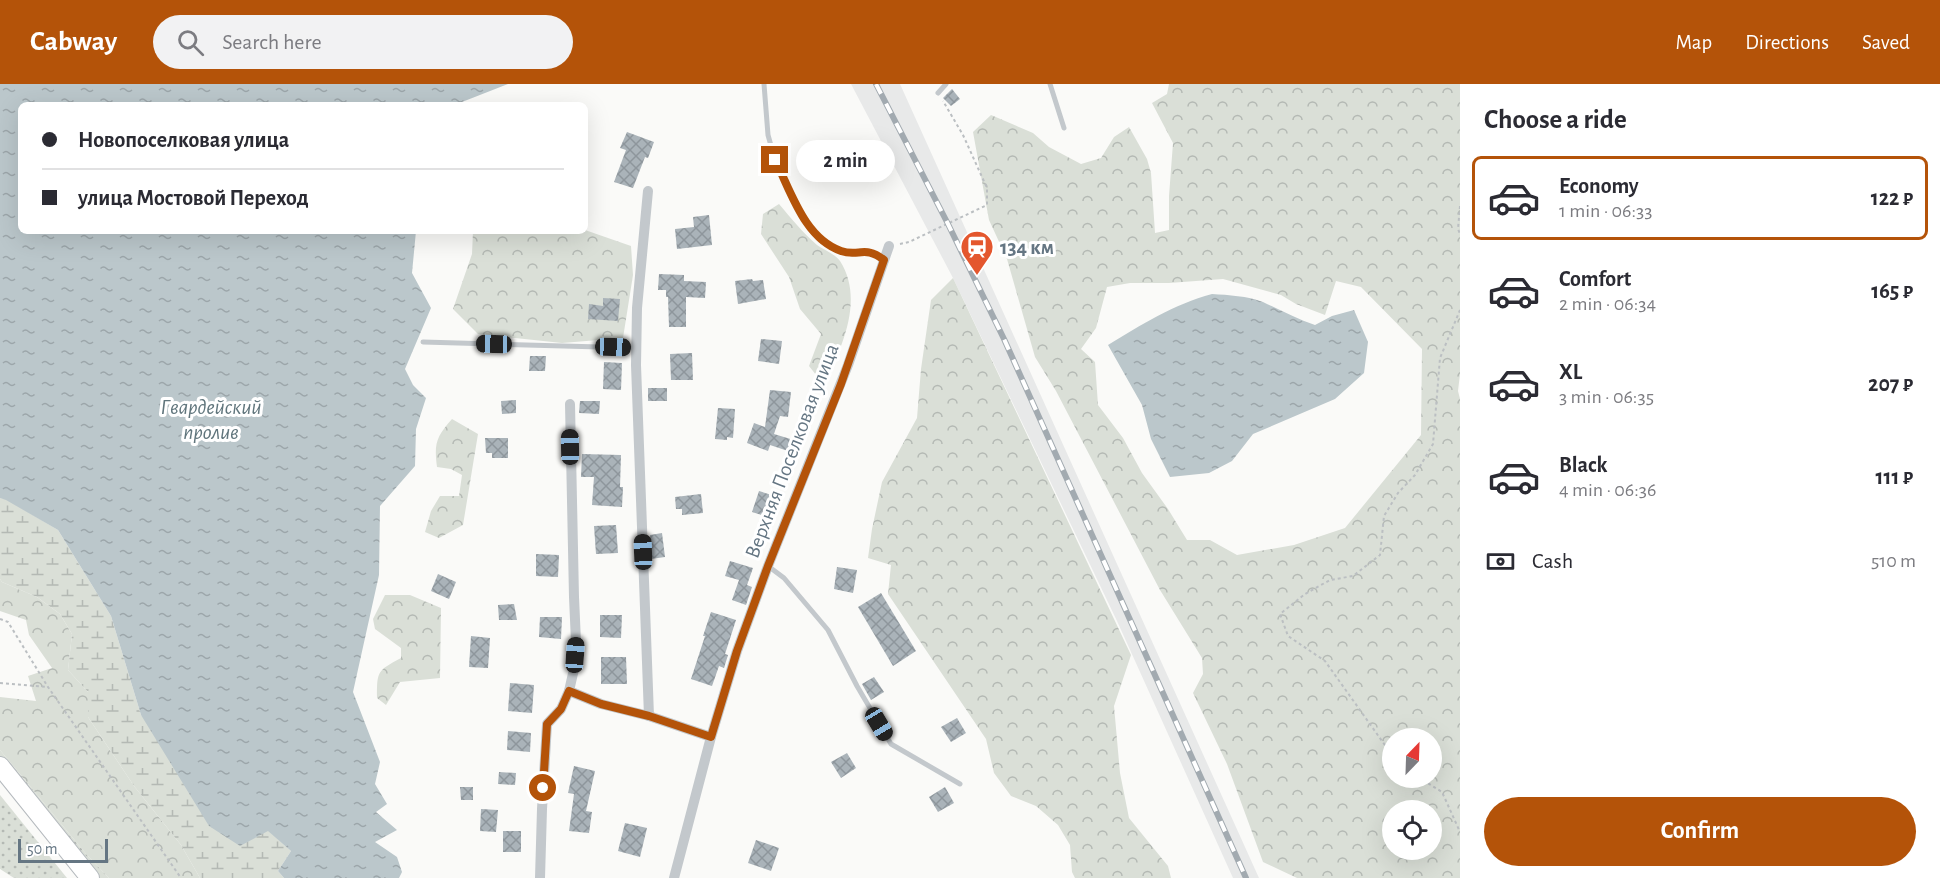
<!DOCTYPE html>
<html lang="en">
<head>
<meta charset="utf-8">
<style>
	:root { --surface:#fff; --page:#f2f2f3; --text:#2b2b33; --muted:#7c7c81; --line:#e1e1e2; --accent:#b45309 }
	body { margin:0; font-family:"Alegreya Sans",sans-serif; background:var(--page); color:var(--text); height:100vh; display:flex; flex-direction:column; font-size:22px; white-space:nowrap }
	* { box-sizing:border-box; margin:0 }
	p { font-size:20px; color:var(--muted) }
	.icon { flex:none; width:33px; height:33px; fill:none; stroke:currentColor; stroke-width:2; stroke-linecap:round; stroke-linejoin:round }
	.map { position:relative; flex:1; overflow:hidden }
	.sheet { display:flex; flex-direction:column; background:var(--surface); width:480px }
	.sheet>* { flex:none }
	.guide { position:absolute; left:18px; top:18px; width:570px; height:132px; border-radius:9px; box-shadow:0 6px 24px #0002; display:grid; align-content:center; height:132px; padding:0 24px; background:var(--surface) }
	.needle { width:39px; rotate:23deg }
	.controls { position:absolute; left:1382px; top:644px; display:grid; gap:12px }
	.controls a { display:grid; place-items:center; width:60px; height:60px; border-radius:50%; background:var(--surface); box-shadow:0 6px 24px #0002; font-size:30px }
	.scale { position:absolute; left:18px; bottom:15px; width:90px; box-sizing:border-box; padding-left:6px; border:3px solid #657683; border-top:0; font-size:16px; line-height:21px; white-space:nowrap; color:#657683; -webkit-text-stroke:4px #fff; paint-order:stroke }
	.end { position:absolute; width:27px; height:27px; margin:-14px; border:8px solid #b45309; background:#fff; box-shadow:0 0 0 3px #fff }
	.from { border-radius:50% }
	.bubble { position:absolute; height:42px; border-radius:21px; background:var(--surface); box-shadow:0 6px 24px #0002; font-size:20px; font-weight:700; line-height:42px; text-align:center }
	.car { position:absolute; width:18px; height:36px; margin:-18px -9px; border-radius:8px; box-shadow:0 0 4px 2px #0007; background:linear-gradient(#222 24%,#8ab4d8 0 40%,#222 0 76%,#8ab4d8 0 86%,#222 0) }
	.guide b { display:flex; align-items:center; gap:21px; height:57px; font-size:22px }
	.guide b+b { border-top:2px solid var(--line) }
	.guide i { width:15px; height:15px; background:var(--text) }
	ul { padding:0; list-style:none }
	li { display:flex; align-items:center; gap:18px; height:84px; margin:0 12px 9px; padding:0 12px; border:3px solid transparent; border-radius:9px }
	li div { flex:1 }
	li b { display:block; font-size:22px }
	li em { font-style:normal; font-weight:700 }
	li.selected { border-color:var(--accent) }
	li>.icon { width:54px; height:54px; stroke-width:1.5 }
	h2 { padding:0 24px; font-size:27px; line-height:72px }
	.pay { display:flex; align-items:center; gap:15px; height:66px; padding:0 24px; font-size:22px }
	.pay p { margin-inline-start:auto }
	.action { display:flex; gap:12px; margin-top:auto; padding:12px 24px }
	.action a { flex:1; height:69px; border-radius:36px; background:var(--accent); color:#fff; font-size:24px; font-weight:700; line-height:69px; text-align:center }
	header { display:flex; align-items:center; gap:36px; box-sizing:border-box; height:84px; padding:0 30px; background:var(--accent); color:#fff }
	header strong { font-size:28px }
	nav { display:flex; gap:33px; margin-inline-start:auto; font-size:21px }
	.search { width:420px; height:54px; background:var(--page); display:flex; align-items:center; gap:15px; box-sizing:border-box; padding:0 21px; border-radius:33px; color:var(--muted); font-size:22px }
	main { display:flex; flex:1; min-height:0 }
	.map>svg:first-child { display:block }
</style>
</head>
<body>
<header>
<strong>Cabway</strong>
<div class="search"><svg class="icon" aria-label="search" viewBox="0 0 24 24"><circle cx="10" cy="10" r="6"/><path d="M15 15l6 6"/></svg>Search here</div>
<nav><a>Map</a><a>Directions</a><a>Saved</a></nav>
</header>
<main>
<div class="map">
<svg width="1460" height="794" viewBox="0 0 1460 794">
	<defs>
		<pattern id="grass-dots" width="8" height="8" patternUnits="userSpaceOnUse" patternTransform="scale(1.5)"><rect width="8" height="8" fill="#dadfd7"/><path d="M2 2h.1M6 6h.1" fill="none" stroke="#b4b9b4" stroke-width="1.8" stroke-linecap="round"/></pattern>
		<pattern id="forest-crowns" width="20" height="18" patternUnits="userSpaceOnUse" patternTransform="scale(1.5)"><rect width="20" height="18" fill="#dadfd7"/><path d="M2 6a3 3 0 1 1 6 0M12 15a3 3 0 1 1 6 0" fill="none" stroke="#b4b9b4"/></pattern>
		<pattern id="wetland-marsh" width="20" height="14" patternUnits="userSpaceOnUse" patternTransform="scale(1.5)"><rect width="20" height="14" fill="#dadfd7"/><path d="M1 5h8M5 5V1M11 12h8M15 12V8" fill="none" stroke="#b4b9b4"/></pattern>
		<pattern id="water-ripples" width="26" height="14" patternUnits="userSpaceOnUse" patternTransform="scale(1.5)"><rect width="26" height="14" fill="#bbc7cb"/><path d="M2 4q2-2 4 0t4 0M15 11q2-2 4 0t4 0" fill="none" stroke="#9ca6aa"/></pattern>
		<pattern id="building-cross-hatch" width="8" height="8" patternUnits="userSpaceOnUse" patternTransform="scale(1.5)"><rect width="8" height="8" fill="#aab3b9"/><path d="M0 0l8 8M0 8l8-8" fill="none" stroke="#8e969c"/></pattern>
	</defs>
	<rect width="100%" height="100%" fill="#fafaf8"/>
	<!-- built -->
	<path fill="#e8e9e9" d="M851,0H900L1259,794H1233L1117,537L953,194Z"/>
	<!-- grass -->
	<g fill="url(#grass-dots)">
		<path d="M0,666L87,771L109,794H96L0,675Z"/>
		<path d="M0,711L67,794H14L0,785Z"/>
	</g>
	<!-- forest -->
	<g fill="url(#forest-crowns)" fill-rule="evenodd">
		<path d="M1169,0H1460V290L1458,307L1460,315V794H1297L1263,778L1227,680L1193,609L1203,590L1202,574L1160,506L1056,307L1035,273L1007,175L989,136L973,48L991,31L1033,49L1049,63L1081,80L1101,74L1114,53L1129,43L1147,75L1151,89L1155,149L1169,146V112L1173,59L1152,19L1167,10ZM1223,195L1281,211L1296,220L1325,231L1336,197L1361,203L1422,265L1421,351L1345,444L1294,461L1237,471L1210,456H1187L1168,425L1142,389L1123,354L1098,321L1095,278L1081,265L1096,244L1107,203L1130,199H1169ZM1392,654H1431V693H1392ZM1392,726H1431V765H1392Z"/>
		<path d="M779,120C791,134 803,149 817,161C824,166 835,170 840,177C865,216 841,265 824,301L809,282L821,250L800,225L789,193L761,150L763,130Z"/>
		<path d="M585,146L631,162L633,191L623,254L562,259L478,250L453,225L472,170L473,147Z"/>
		<path d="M953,194L1131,571L1114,622L1120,689L1129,734L1168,782L1171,794H1075L1072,788L1070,761L1058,741L1036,722L1011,712L994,689L986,655L888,510L891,481L868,474L872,445L882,398L917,334L921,285L931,216Z"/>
		<path d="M452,335L478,350L463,441L439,454L425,448L431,427L440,412H459L462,391L451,385L437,383C434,360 436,353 452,335Z"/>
		<path d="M0,495L2,498L37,513L60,530L72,550L68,586L88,608V633L134,702L181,761L200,794H109L87,771L0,666V613L36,617L28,592L52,584L29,551L26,536L0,527Z"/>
		<path d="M385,511H410L441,524L440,594L400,598L386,621L377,614C377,587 377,587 401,574V564L375,545L373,535Z"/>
	</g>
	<!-- wetland -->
	<path fill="url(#wetland-marsh)" d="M0,414L6,415L58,446L111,532L141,631L291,767L278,787L284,794H200L181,761L134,702L88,633V608L68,586L72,550L60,530L37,513L2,498L0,495Z"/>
	<!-- water -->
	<g fill="url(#water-ripples)">
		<path d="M0,0H508L462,18L461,21H21V147H416L412,189L431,224L405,285L413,301L426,314L416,345L415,382L380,422L379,491L353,608L380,678L375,700L387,720L376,728L397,746L375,758L397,773L402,788L399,794H284L278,787L291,767L268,747L240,762L209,742L141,631L111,532L58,446L6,416L0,414Z"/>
		<path d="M1212,210C1229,211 1247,212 1263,218C1280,226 1297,235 1315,241L1332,232L1354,226L1368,258L1364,289L1335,315L1253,350L1232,377L1209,389L1170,393L1151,355L1142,321L1108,261C1141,241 1174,220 1212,210Z"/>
	</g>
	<!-- building -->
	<g fill="url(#building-cross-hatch)">
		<path d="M952,5L960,15L951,22L943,14Z"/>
		<path d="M627,48L654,58L648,74L645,73L633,104L614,98L626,66L620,64Z"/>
		<path d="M709,131L712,161L677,165L675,145L694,143L693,133Z"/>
		<path d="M659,190L684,191V197L706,198L705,214L686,213V243H669L668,213H666V206H658Z"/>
		<path d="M752,195L753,197L763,196L766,215L738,220L735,197Z"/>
		<path d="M603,214L620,215L618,237L588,235L589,220L603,222Z"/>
		<path d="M761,255L782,257L779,280L758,277Z"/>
		<path d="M692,269L693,296H671L670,270Z"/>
		<path d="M530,272H546L545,287H529Z"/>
		<path d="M604,278L622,279L621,306L603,305Z"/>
		<rect x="648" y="304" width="19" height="13"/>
		<path d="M770,306L791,308L788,333L780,332L774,350L797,357L794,369L770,361L768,367L747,359L754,339L765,343Z"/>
		<path d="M516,316V329L502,330L501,317Z"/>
		<path d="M580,317H600L599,330L579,329Z"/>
		<path d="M718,324L735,325L733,354L727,353V356L715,355Z"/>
		<path d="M485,354H508V374H492V369H486Z"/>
		<path d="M582,370L621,371L620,403H623L622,423L592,421L594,393H581Z"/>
		<path d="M759,407L781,414L774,435L752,428Z"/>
		<path d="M701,410L703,429L682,431V425H676L675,413Z"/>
		<path d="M616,441L618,469L596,470L594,442Z"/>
		<path d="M662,449L665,473L651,475L650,451Z"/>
		<path d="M536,470L559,471L558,493L536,492Z"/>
		<path d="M730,477L753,484L747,501L752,503L746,521L732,516L739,496L725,492Z"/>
		<path d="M837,483L857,486L853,509L834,505Z"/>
		<path d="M438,490L456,498L449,515L431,507Z"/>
		<path d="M881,509L916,567L893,582L858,523Z"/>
		<path d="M514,520L517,536H499L498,521Z"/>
		<path d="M711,528L736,536L725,570L728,571L724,584L719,582L712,602L691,595L705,552H703Z"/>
		<path d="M600,531H622L621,554L600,553Z"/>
		<path d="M540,533H562L561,555L539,553Z"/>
		<path d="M471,552L490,554L488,584L469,583Z"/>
		<path d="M601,573H626L627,600H601Z"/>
		<path d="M874,593L884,608L871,616L862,600Z"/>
		<path d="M510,599L534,601L532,629L508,627Z"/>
		<path d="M957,634L966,649L951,658L941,643Z"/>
		<path d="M508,647L531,649L530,668L507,666Z"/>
		<path d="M847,669L856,684L841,694L831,678Z"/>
		<path d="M574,682L595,687L586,727L592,728L589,749L569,747L574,710L568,709Z"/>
		<path d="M499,688L516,689L515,701L498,700Z"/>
		<path d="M460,703H473V716H461Z"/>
		<path d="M945,703L954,719L938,728L929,713Z"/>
		<path d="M481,725L498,726L496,748L480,747Z"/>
		<path d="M625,739L647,744L640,773L618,767Z"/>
		<rect x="503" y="747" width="18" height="21"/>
		<path d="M756,756L779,764L771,787L748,779Z"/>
	</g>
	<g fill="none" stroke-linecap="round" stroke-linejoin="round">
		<defs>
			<path id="primary" d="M0,682L90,794"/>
		</defs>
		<!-- primary casing -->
		<use href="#primary" stroke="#b5babe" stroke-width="20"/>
		<!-- path -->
		<g stroke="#bbbfc2" stroke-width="2" stroke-dasharray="3 3" stroke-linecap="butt">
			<path d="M1460,122L1458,145L1460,150"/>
			<path d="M900,160L909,158L987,121V104L963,51L943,17"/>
			<path d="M0,535L8,538L48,603L181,794"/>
			<path d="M0,599L48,603"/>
			<path d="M1392,671L1325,577L1288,552L1280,530L1305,510L1330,496L1353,492L1380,471L1384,432L1398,409L1415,391L1433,360L1440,274L1460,226"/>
			<path d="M1418,693L1442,708L1460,748"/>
		</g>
		<!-- service -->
		<g stroke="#c3c8cc" stroke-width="5">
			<path d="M764,0L768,51L775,76L809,144L820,156L835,165L852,170L860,167H869L883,176"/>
			<path d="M1050,0L1064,44"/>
			<path d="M938,9L946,0"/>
			<path d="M423,258L637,264"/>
			<path d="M768,482L784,494L828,546L857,602L891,660L960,700"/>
		</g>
		<!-- minor -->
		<g stroke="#c3c8cc" stroke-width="10">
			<path d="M648,107L637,224L636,281L649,632"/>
			<path d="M569,607L601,620L649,632L711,653"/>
			<path d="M540,794L542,725L547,640L561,625L569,607L574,585L576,558L574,513L570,320"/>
			<path d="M674,794L711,653L737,567L768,482L848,281L889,162"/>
		</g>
		<!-- primary -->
		<use href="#primary" stroke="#fff" stroke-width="18"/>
		<defs>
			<path id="rail" d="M876,0L948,140L1004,255L1246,794"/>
		</defs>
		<!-- rail casing -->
		<use href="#rail" stroke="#a2aab0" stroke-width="6"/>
		<!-- rail -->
		<use href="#rail" stroke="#fff" stroke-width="4" stroke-dasharray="11" stroke-linecap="butt"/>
	</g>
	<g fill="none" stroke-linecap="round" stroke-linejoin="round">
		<!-- route -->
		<path stroke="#b45309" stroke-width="8" d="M543,704L547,640L561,625L569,607L601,620L649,632L711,653L737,567L768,482L841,300L884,176C865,161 859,173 841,167C804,154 791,107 775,76"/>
	</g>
	<!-- icons -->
	<defs>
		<symbol id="station-pin" viewBox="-11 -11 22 30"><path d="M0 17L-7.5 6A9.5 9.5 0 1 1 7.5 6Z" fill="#e4572e" stroke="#fff"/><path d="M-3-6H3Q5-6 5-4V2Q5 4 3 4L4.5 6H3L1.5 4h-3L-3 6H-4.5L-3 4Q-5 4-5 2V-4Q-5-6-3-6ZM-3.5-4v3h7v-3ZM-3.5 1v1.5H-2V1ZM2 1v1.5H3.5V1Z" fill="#fff"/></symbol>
	</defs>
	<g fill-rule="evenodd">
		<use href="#station-pin" x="958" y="144" width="38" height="52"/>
	</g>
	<g text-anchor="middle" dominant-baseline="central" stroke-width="6" stroke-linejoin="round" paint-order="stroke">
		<!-- poi labels -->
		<g font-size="21" font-weight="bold" fill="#657683" stroke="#fff" text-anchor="start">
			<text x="1000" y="163">134 км</text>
		</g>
		<!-- street labels -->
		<g font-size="21" fill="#657683" stroke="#fff">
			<text transform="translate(792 367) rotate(-69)">Верхняя Поселковая улица</text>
		</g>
		<!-- water labels -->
		<g font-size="22" font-style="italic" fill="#60757c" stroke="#fff">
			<text x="211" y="323">Гвардейский<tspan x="211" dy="25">пролив</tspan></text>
		</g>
	</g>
</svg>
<div class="controls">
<a><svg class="needle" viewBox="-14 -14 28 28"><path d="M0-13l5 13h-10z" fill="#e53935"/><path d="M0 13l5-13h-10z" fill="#7c7c81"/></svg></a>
<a><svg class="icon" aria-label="locate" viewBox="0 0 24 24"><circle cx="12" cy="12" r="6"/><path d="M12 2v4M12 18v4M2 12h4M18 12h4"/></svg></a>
</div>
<div class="scale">50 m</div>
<i class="end from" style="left:543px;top:704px"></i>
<i class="end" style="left:775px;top:76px"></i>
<div class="bubble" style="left:796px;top:56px;width:99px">2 min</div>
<i class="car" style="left:494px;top:260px;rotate:271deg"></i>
<i class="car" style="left:613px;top:263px;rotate:92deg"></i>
<i class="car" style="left:570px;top:363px;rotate:359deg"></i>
<i class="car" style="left:643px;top:468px;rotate:358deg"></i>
<i class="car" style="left:575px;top:571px;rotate:4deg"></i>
<i class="car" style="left:879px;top:640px;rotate:149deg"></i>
<div class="guide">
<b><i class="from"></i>Новопоселковая улица</b>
<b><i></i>улица Мостовой Переход</b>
</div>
</div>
<section class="sheet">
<h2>Choose a ride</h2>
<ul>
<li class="selected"><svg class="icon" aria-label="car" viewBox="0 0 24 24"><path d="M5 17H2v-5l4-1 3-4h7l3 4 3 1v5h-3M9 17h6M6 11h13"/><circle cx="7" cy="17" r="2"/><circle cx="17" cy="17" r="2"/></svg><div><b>Economy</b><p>1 min · 06:33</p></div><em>122 ₽</em></li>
<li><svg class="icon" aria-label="car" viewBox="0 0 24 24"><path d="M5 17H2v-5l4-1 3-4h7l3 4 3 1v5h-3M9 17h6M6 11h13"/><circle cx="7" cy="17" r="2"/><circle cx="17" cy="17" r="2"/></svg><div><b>Comfort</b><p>2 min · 06:34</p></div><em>165 ₽</em></li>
<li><svg class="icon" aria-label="car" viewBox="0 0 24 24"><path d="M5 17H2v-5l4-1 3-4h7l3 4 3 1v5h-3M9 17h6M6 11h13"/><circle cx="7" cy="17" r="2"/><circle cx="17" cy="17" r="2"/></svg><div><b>XL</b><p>3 min · 06:35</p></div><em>207 ₽</em></li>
<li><svg class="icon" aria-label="car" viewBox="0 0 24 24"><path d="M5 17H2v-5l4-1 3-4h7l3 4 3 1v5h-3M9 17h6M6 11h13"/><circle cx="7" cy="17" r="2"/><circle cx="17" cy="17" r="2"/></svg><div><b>Black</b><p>4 min · 06:36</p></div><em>111 ₽</em></li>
</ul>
<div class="pay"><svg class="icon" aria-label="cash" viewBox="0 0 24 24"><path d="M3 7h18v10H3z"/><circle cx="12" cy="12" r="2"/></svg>Cash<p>510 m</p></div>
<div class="action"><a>Confirm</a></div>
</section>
</main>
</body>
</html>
